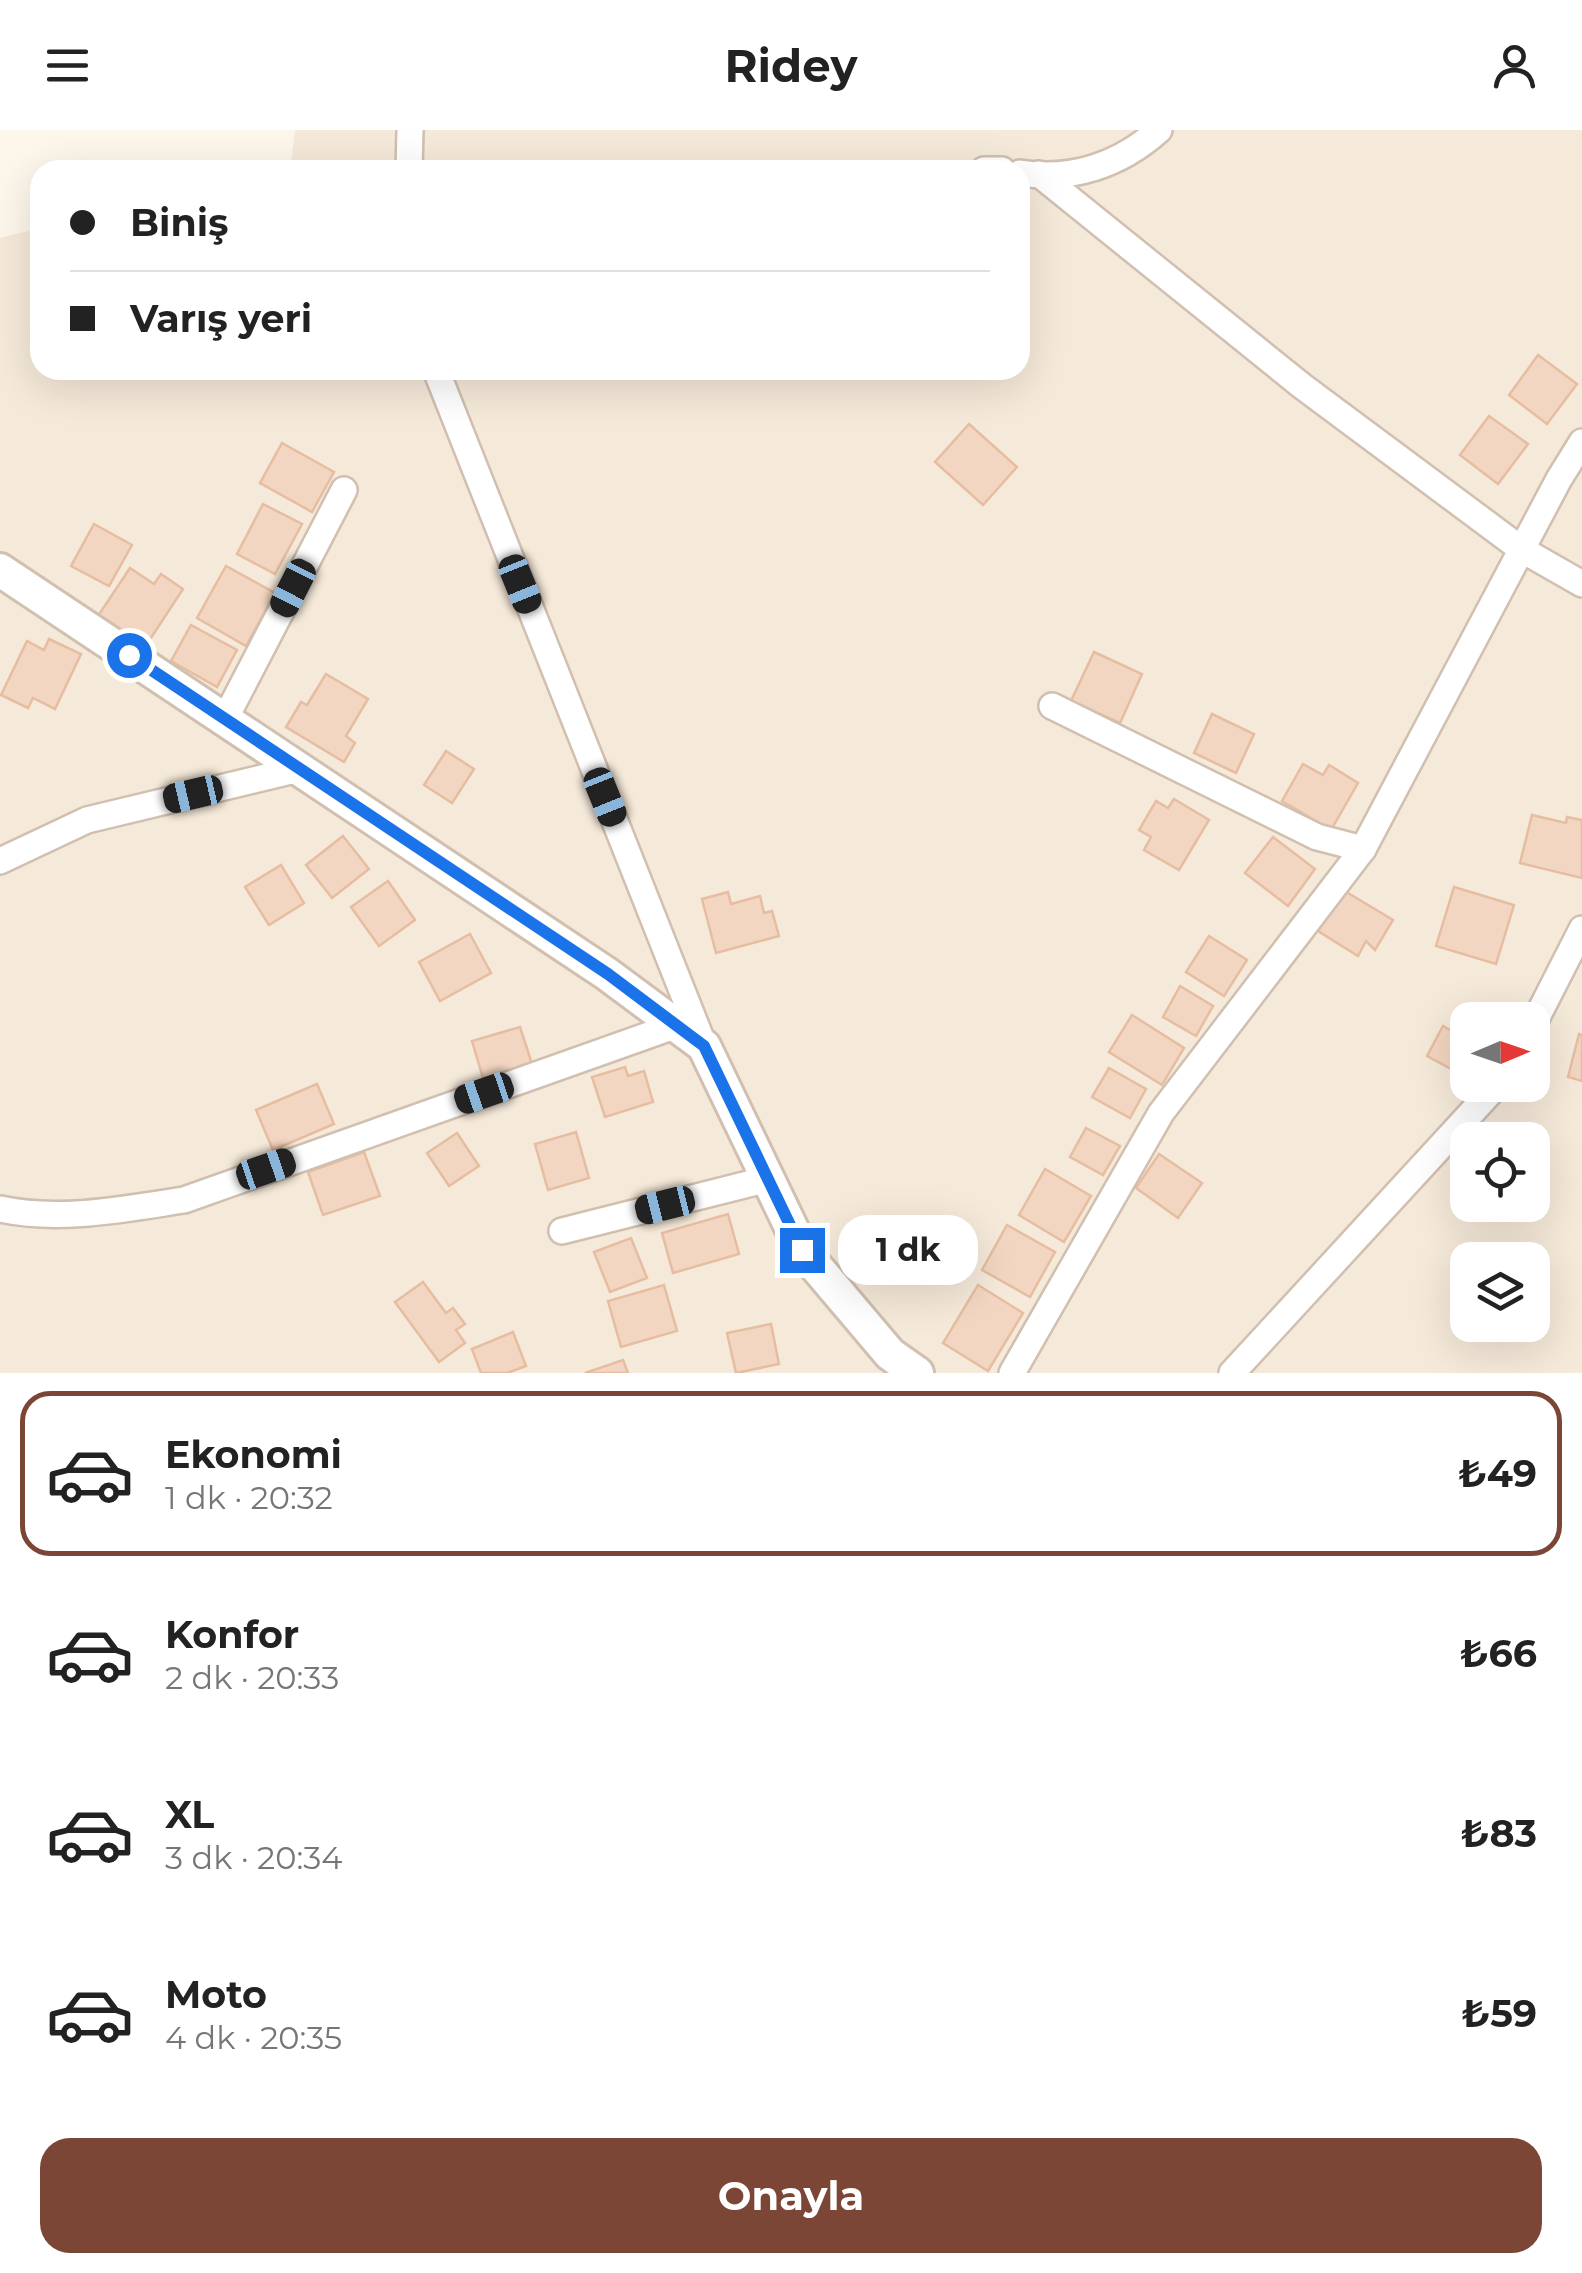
<!DOCTYPE html>
<html lang="tr">
<head>
<meta charset="utf-8">
<style>
	:root { --surface:#fff; --page:#f6f6f6; --text:#222; --muted:#767676; --line:#e0e0e0; --accent:#7c4636 }
	body { margin:0; font-family:Montserrat,sans-serif; background:var(--page); color:var(--text); height:100vh; display:flex; flex-direction:column; font-size:38px; white-space:nowrap }
	* { box-sizing:border-box; margin:0 }
	p { font-size:32px; color:var(--muted) }
	.icon { flex:none; width:55px; height:55px; fill:none; stroke:currentColor; stroke-width:2; stroke-linecap:round; stroke-linejoin:round }
	.map { position:relative; height:1243px; overflow:hidden }
	.panel { display:flex; flex-direction:column; background:var(--surface); flex:1 }
	.panel>* { flex:none }
	.guide { position:absolute; left:30px; top:30px; width:1000px; height:220px; border-radius:30px; box-shadow:0 10px 40px #0002; display:grid; align-content:center; height:220px; padding:0 40px; background:var(--surface) }
	.needle { width:65px; rotate:88deg }
	.buttons { position:absolute; left:1450px; top:872px; display:grid; gap:20px }
	.buttons a { display:grid; place-items:center; width:100px; height:100px; border-radius:20px; background:var(--surface); box-shadow:0 10px 40px #0002; font-size:50px }
	.end { position:absolute; width:45px; height:45px; margin:-22px; border:12px solid #1a73e8; background:#fff; box-shadow:0 0 0 5px #fff }
	.from { border-radius:50% }
	.bubble { position:absolute; height:70px; border-radius:30px; background:var(--surface); box-shadow:0 10px 40px #0002; font-size:32px; font-weight:700; line-height:70px; text-align:center }
	.car { position:absolute; width:30px; height:60px; margin:-30px -15px; border-radius:12px; box-shadow:0 0 8px 2px #0007; background:linear-gradient(#222 24%,#8ab4d8 0 40%,#222 0 76%,#8ab4d8 0 86%,#222 0) }
	.guide b { display:flex; align-items:center; gap:35px; height:95px; font-size:38px }
	.guide b+b { border-top:2px solid var(--line) }
	.guide i { width:25px; height:25px; background:var(--text) }
	ul { padding:18px 0 0; list-style:none }
	li { display:flex; align-items:center; gap:30px; height:165px; margin:0 20px 15px; padding:0 20px; border:5px solid transparent; border-radius:30px }
	li div { flex:1 }
	li b { display:block; font-size:38px }
	li em { font-style:normal; font-weight:700 }
	li.current { border-color:var(--accent) }
	li>.icon { width:90px; height:90px; stroke-width:1.5 }
	.action { display:flex; gap:20px; margin-top:auto; padding:20px 40px }
	.action a { flex:1; height:115px; border-radius:30px; background:var(--accent); color:#fff; font-size:40px; font-weight:700; line-height:115px; text-align:center }
	header { display:flex; justify-content:space-between; align-items:center; height:130px; padding:0 40px; background:var(--surface); font-size:45px; font-weight:700 }
	.map>svg:first-child { display:block }
</style>
</head>
<body>
<header><svg class="icon" aria-label="menu" viewBox="0 0 24 24"><path d="M4 6h16M4 12h16M4 18h16"/></svg>Ridey<svg class="icon" aria-label="person" viewBox="0 0 24 24"><circle cx="12" cy="8" r="4"/><path d="M4 21q1-7 8-7t8 7"/></svg></header>
<div class="map">
<svg width="1582" height="1243" viewBox="0 0 1582 1243">
	<rect width="100%" height="100%" fill="#fdf6eb"/>
	<!-- residential -->
	<path fill="#f5e9d9" fill-rule="evenodd" d="M295,0H1582V1243H0V108L40,98V240H1020V40H263L291,33ZM1468,890H1532V955H1468ZM1468,1010H1532V1075H1468ZM1468,1130H1532V1195H1468Z"/>
	<!-- building -->
	<g fill="#f3d6c1" stroke="#e7bda1" stroke-width="2.5">
		<path d="M1538,225L1577,254L1547,294L1509,265Z"/>
		<path d="M1489,286L1528,314L1498,354L1460,325Z"/>
		<path d="M969,294L1017,337L983,375L935,332Z"/>
		<path d="M282,313L334,342L312,382L260,353Z"/>
		<path d="M263,374L302,394L275,444L237,424Z"/>
		<path d="M94,394L132,415L109,456L71,436Z"/>
		<path d="M226,436L275,463L246,516L197,488Z"/>
		<path d="M130,438L154,454L161,444L183,459L145,517L98,486Z"/>
		<path d="M191,495L237,520L217,557L171,531Z"/>
		<path d="M49,509L81,524L55,579L33,568L28,578L1,565L27,511L44,520Z"/>
		<path d="M1094,522L1142,544L1120,593L1071,571Z"/>
		<path d="M326,544L368,569L346,606L355,613L344,632L286,597L301,572L307,575Z"/>
		<path d="M1212,584L1254,604L1236,643L1194,623Z"/>
		<path d="M446,621L474,639L452,673L424,655Z"/>
		<path d="M1303,634L1323,645L1329,635L1358,653L1331,700L1282,671Z"/>
		<path d="M1174,669L1209,690L1179,740L1144,720L1151,707L1139,700L1156,671L1168,678Z"/>
		<path d="M1532,685L1566,693L1567,687L1582,690V748L1520,733Z"/>
		<path d="M343,706L369,739L332,768L306,735Z"/>
		<path d="M1273,707L1315,739L1288,776L1245,743Z"/>
		<path d="M281,735L304,773L269,795L245,757Z"/>
		<path d="M388,751L415,790L379,816L351,777Z"/>
		<path d="M1454,757L1514,775L1496,834L1436,816Z"/>
		<path d="M1343,760L1393,790L1375,820L1366,811L1358,826L1318,801Z"/>
		<path d="M728,762L731,774L760,766L764,783L772,781L779,806L716,823L702,769Z"/>
		<path d="M470,804L491,843L440,871L419,832Z"/>
		<path d="M1209,806L1247,830L1224,866L1186,842Z"/>
		<path d="M1180,856L1213,876L1196,906L1163,887Z"/>
		<path d="M1132,885L1184,918L1162,955L1109,922Z"/>
		<path d="M1465,894L1468,896V948L1427,926L1443,896L1459,905Z"/>
		<path d="M520,897L532,934L483,948L472,911Z"/>
		<path d="M1579,904L1582,905V951L1568,947Z"/>
		<path d="M625,937L628,946L644,941L653,972L605,987L592,947Z"/>
		<path d="M1109,938L1146,959L1130,988L1092,967Z"/>
		<path d="M317,954L334,994L273,1020L256,980Z"/>
		<path d="M1086,998L1120,1016L1103,1045L1070,1027Z"/>
		<path d="M576,1002L589,1048L548,1060L535,1014Z"/>
		<path d="M457,1003L479,1036L449,1056L427,1023Z"/>
		<path d="M364,1022L380,1066L323,1085L308,1042Z"/>
		<path d="M1159,1024L1202,1053L1178,1088L1136,1058Z"/>
		<path d="M1045,1039L1091,1066L1064,1112L1019,1085Z"/>
		<path d="M728,1084L739,1124L673,1143L662,1103Z"/>
		<path d="M1007,1095L1055,1122L1030,1167L982,1140Z"/>
		<path d="M631,1108L647,1148L610,1162L594,1122Z"/>
		<path d="M423,1152L446,1183L453,1178L465,1194L456,1200L465,1213L439,1232L395,1172Z"/>
		<path d="M664,1155L677,1201L621,1217L608,1171Z"/>
		<path d="M978,1155L1023,1183L988,1241L943,1213Z"/>
		<path d="M771,1194L779,1234L736,1243L727,1203Z"/>
		<path d="M513,1202L526,1236L507,1243H481L472,1219Z"/>
		<path d="M623,1230L628,1243H585Z"/>
	</g>
	<g fill="none" stroke-linecap="round" stroke-linejoin="round">
		<defs>
			<g id="minor">
				<path d="M409,40L410,0"/>
				<path d="M984,40H1002"/>
				<path d="M1020,43C1072,51 1120,35 1159,0"/>
				<path d="M1039,44L1302,256L1521,419L1582,454"/>
				<path d="M436,240L704,916"/>
				<path d="M1052,576L1317,707L1363,719"/>
				<path d="M225,589L344,360"/>
				<path d="M0,731L87,690L299,639"/>
				<path d="M1532,897L1582,799"/>
				<path d="M0,1079C60,1092 124,1079 184,1070L677,895"/>
				<path d="M562,1101L768,1049"/>
				<path d="M1012,1243L1161,983L1363,719L1559,349L1582,312"/>
				<path d="M1232,1243L1497,955"/>
			</g>
			<path id="tertiary" d="M0,440L607,844L704,916L802,1120L890,1224L917,1243"/>
		</defs>
		<!-- minor casing -->
		<use href="#minor" stroke="#d1bfaf" stroke-width="30"/>
		<!-- tertiary casing -->
		<use href="#tertiary" stroke="#d1bfaf" stroke-width="38"/>
		<!-- minor -->
		<use href="#minor" stroke="#fff" stroke-width="25"/>
		<!-- tertiary -->
		<use href="#tertiary" stroke="#fff" stroke-width="32"/>
	</g>
	<g fill="none" stroke-linecap="round" stroke-linejoin="round">
		<!-- route -->
		<path stroke="#1a73e8" stroke-width="12" d="M129,525L608,844L704,916L802,1120"/>
	</g>
</svg>
<div class="buttons">
<a><svg class="needle" viewBox="-14 -14 28 28"><path d="M0-13l5 13h-10z" fill="#e53935"/><path d="M0 13l5-13h-10z" fill="#767676"/></svg></a>
<a><svg class="icon" aria-label="locate" viewBox="0 0 24 24"><circle cx="12" cy="12" r="6"/><path d="M12 2v4M12 18v4M2 12h4M18 12h4"/></svg></a>
<a><svg class="icon" aria-label="layers" viewBox="0 0 24 24"><path d="M12 4l9 5-9 5-9-5zM3 14l9 5 9-5"/></svg></a>
</div>
<i class="end from" style="left:129px;top:525px"></i>
<i class="end" style="left:802px;top:1120px"></i>
<div class="bubble" style="left:838px;top:1085px;width:140px">1 dk</div>
<i class="car" style="left:520px;top:454px;rotate:158deg"></i>
<i class="car" style="left:293px;top:458px;rotate:207deg"></i>
<i class="car" style="left:193px;top:664px;rotate:257deg"></i>
<i class="car" style="left:605px;top:667px;rotate:158deg"></i>
<i class="car" style="left:484px;top:963px;rotate:251deg"></i>
<i class="car" style="left:266px;top:1039px;rotate:71deg"></i>
<i class="car" style="left:665px;top:1075px;rotate:256deg"></i>
<div class="guide">
<b><i class="from"></i>Biniş</b>
<b><i></i>Varış yeri</b>
</div>
</div>
<section class="panel">
<ul>
<li class="current"><svg class="icon" aria-label="car" viewBox="0 0 24 24"><path d="M5 17H2v-5l4-1 3-4h7l3 4 3 1v5h-3M9 17h6M6 11h13"/><circle cx="7" cy="17" r="2"/><circle cx="17" cy="17" r="2"/></svg><div><b>Ekonomi</b><p>1 dk · 20:32</p></div><em>₺49</em></li>
<li><svg class="icon" aria-label="car" viewBox="0 0 24 24"><path d="M5 17H2v-5l4-1 3-4h7l3 4 3 1v5h-3M9 17h6M6 11h13"/><circle cx="7" cy="17" r="2"/><circle cx="17" cy="17" r="2"/></svg><div><b>Konfor</b><p>2 dk · 20:33</p></div><em>₺66</em></li>
<li><svg class="icon" aria-label="car" viewBox="0 0 24 24"><path d="M5 17H2v-5l4-1 3-4h7l3 4 3 1v5h-3M9 17h6M6 11h13"/><circle cx="7" cy="17" r="2"/><circle cx="17" cy="17" r="2"/></svg><div><b>XL</b><p>3 dk · 20:34</p></div><em>₺83</em></li>
<li><svg class="icon" aria-label="car" viewBox="0 0 24 24"><path d="M5 17H2v-5l4-1 3-4h7l3 4 3 1v5h-3M9 17h6M6 11h13"/><circle cx="7" cy="17" r="2"/><circle cx="17" cy="17" r="2"/></svg><div><b>Moto</b><p>4 dk · 20:35</p></div><em>₺59</em></li>
</ul>
<div class="action"><a>Onayla</a></div>
</section>
</body>
</html>
